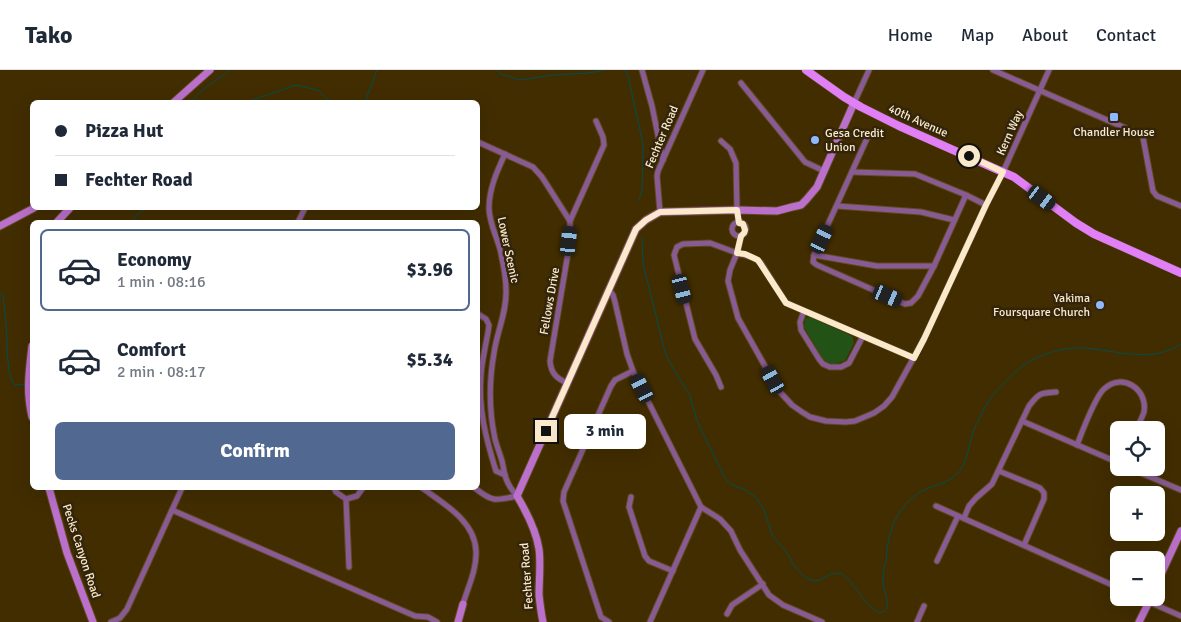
<!DOCTYPE html>
<html lang="en">
<head>
<meta charset="utf-8">
<style>
	:root { --surface:#fff; --page:#f2f2f3; --text:#1f2937; --muted:#747a83; --line:#e0e1e3; --accent:#516990 }
	body { margin:0; font-family:Signika,sans-serif; background:var(--page); color:var(--text); height:100vh; display:flex; flex-direction:column; font-size:19px; white-space:nowrap }
	* { box-sizing:border-box; margin:0 }
	p { font-size:16px; color:var(--muted) }
	.icon { flex:none; width:28px; height:28px; fill:none; stroke:currentColor; stroke-width:2; stroke-linecap:round; stroke-linejoin:round }
	.map { position:relative; flex:1; overflow:hidden }
	.drawer { position:absolute; left:30px; top:150px; width:450px; height:270px; display:flex; flex-direction:column; background:var(--surface); border-radius:8px; box-shadow:0 5px 20px #0002 }
	.drawer>* { flex:none }
	.banner { position:absolute; left:30px; top:30px; width:450px; height:110px; border-radius:8px; box-shadow:0 5px 20px #0002; display:grid; align-content:center; height:110px; padding:0 25px; background:var(--surface) }
	.tools { position:absolute; left:1110px; top:351px; display:grid; gap:10px }
	.tools a { display:grid; place-items:center; width:55px; height:55px; border-radius:8px; background:var(--surface); box-shadow:0 5px 20px #0002; font-size:25px }
	.end { position:absolute; width:22px; height:22px; margin:-11px; border:6px solid #fbe9cb; background:#111; box-shadow:0 0 0 2px #111 }
	.from { border-radius:50% }
	.bubble { position:absolute; height:35px; border-radius:8px; background:var(--surface); box-shadow:0 5px 20px #0002; font-size:16px; font-weight:700; line-height:35px; text-align:center }
	.car { position:absolute; width:15px; height:30px; margin:-15px -8px; border-radius:6px; box-shadow:0 0 4px 1px #0007; background:linear-gradient(#222 24%,#8ab4d8 0 40%,#222 0 76%,#8ab4d8 0 86%,#222 0) }
	.banner b { display:flex; align-items:center; gap:18px; height:48px; font-size:19px }
	.banner b+b { border-top:1px solid var(--line) }
	.banner i { width:12px; height:12px; background:var(--text) }
	ul { padding:9px 0 0; list-style:none }
	li { display:flex; align-items:center; gap:15px; height:82px; margin:0 10px 8px; padding:0 15px; border:2px solid transparent; border-radius:8px }
	li div { flex:1 }
	li b { display:block; font-size:19px }
	li em { font-style:normal; font-weight:700 }
	li.selected { border-color:var(--accent) }
	li>.icon { width:45px; height:45px; stroke-width:1.5 }
	.cta { display:flex; gap:10px; margin-top:auto; padding:10px 25px }
	.cta a { flex:1; height:58px; border-radius:8px; background:var(--accent); color:#fff; font-size:20px; font-weight:700; line-height:58px; text-align:center }
	header { display:flex; align-items:center; gap:30px; box-sizing:border-box; height:70px; padding:0 25px; background:var(--surface); border-bottom:1px solid var(--line) }
	header strong { font-size:24px }
	nav { display:flex; gap:28px; margin-inline-start:auto; font-size:18px }
	.map>svg:first-child { display:block }
</style>
</head>
<body>
<header>
<strong>Tako</strong>
<nav><a>Home</a><a>Map</a><a>About</a><a>Contact</a></nav>
</header>
<div class="map">
<svg width="1181" height="552" viewBox="0 0 1181 552">
	<rect width="100%" height="100%" fill="#422d00"/>
	<!-- green -->
	<path fill="#225216" d="M808,247L812,248L852,266L854,273L846,289L844,291L834,294L827,292L822,288L804,257L805,249Z"/>
	<g fill="none" stroke-linecap="round" stroke-linejoin="round">
		<!-- stream -->
		<g stroke="#004e51" stroke-width="1">
			<path d="M497,0L501,4L520,10L553,5L589,3L604,0"/>
			<path d="M625,0L628,6L643,74L642,121L639,130"/>
			<path d="M191,32L201,21L230,0"/>
			<path d="M247,32L296,15L318,20L330,32"/>
			<path d="M365,32L377,0"/>
			<path d="M131,152L139,143L147,138"/>
			<path d="M642,168L643,193L665,282L670,293L690,326L697,351L724,406L730,414L746,420L755,427L763,437L772,465L785,480L796,498L805,507L813,511L820,510L831,504L839,503C842,504 844,505 846,507C853,513 873,547 883,542C892,537 884,521 883,514C882,506 884,499 886,491C887,480 888,469 892,458C897,441 912,424 929,418C938,414 949,412 956,405C968,394 968,375 974,360C978,350 987,332 994,324C1002,315 1011,305 1021,297C1037,285 1065,276 1085,278C1107,280 1138,288 1160,283C1167,281 1175,278 1181,274"/>
			<path d="M0,223L3,225C4,235 5,244 6,253C8,267 5,305 15,315L27,314"/>
		</g>
		<defs>
			<g id="street">
				<path d="M642,0L652,36L663,90"/>
				<path d="M993,0L1139,64L1143,67L1144,73L1153,121L1157,126L1181,136"/>
				<path d="M741,13L805,92L824,101"/>
				<path d="M854,33L869,0"/>
				<path d="M869,64L814,185L813,192L817,195L905,234L911,233L918,226L934,196L966,125"/>
				<path d="M721,71L730,79L736,93L737,140L739,153"/>
				<path d="M478,72L533,97L542,107L570,151V159L568,183L550,291C551,303 556,308 567,313"/>
				<path d="M852,102L915,104L966,125L986,135"/>
				<path d="M837,136L921,142L954,150"/>
				<path d="M660,142L657,106L658,101L703,0"/>
				<path d="M570,151L604,75L603,67L596,51"/>
				<path d="M298,152L305,138"/>
				<circle cx="739" cy="159" r="7"/>
				<path d="M741,166L737,183L730,200L728,211L738,248L779,321L792,335L802,342L810,347L826,351L846,352L855,351L874,343L884,336L892,327L924,269L986,135L1003,102L1049,0"/>
				<path d="M814,185L877,196H934"/>
				<path d="M609,220L613,225L615,232L627,284L633,301L701,437L720,449L731,461L740,480L769,525L783,535L822,552"/>
				<path d="M804,241L800,252L801,260L819,289L823,294L830,297H841L849,293L863,266"/>
				<path d="M478,244L486,249L489,255C487,272 482,288 481,305C478,338 486,369 496,401L505,405"/>
				<path d="M721,317L716,305L695,269L674,185L677,177L683,174L710,173L737,183L745,185L754,188L761,193L786,233L914,288"/>
				<path d="M1022,351L1119,393"/>
				<path d="M1077,375C1082,362 1095,327 1104,319C1122,302 1148,319 1144,342C1142,348 1138,355 1136,360"/>
				<path d="M1129,398L1181,420"/>
				<path d="M999,401L1040,418L1044,423V429L1024,475"/>
				<path d="M334,418L336,422L346,429L357,426L363,418"/>
				<path d="M422,418C443,433 475,451 476,481C477,499 468,517 463,534"/>
				<path d="M475,418C492,432 495,431 517,426C514,422 510,418 508,413C504,406 504,399 502,391C500,384 497,377 495,369C489,341 489,311 494,283C497,261 507,242 506,220C506,206 503,192 500,179C496,165 489,152 489,138C489,119 497,101 505,84"/>
				<path d="M631,427L629,437L630,440L645,486L649,491L673,501"/>
				<path d="M346,429L349,497"/>
				<path d="M936,436L1119,518"/>
				<path d="M172,440L415,546L428,547L437,552"/>
				<path d="M964,448L969,436L976,428L992,414L1029,336C1039,323 1040,323 1056,322"/>
				<path d="M937,491L958,446"/>
				<path d="M1140,528L1181,546"/>
				<path d="M727,544L732,535L763,514"/>
				<path d="M111,552L120,548L127,539L182,418"/>
				<path d="M609,552L601,547L599,541L563,431L564,422L611,316L615,310L633,301"/>
				<path d="M650,552L701,437"/>
				<path d="M917,552L924,536"/>
			</g>
			<g id="secondary">
				<path d="M174,32L210,0"/>
				<path d="M57,152L70,138"/>
				<path d="M0,156L34,138"/>
				<path d="M32,276C29,302 26,321 32,347"/>
				<path d="M49,418L67,483L93,552"/>
				<path d="M1156,515L1181,461"/>
				<path d="M458,552L463,534"/>
				<path d="M543,552C541,543 540,534 539,525C539,510 541,494 539,479C536,460 526,441 517,426L636,159L646,150L660,142L737,140L777,141L792,137L801,135L806,130L817,117L854,33"/>
				<path d="M1139,552L1151,528"/>
			</g>
			<path id="primary" d="M806,0L844,27L861,37L899,56L1014,107L1076,153L1094,164L1181,203"/>
		</defs>
		<!-- street casing -->
		<use href="#street" stroke="#604b20" stroke-width="7"/>
		<!-- secondary casing -->
		<use href="#secondary" stroke="#604b20" stroke-width="9"/>
		<!-- primary casing -->
		<use href="#primary" stroke="#604b20" stroke-width="9"/>
		<!-- street -->
		<use href="#street" stroke="#895b94" stroke-width="5"/>
		<!-- secondary -->
		<use href="#secondary" stroke="#bb70cc" stroke-width="7"/>
		<!-- primary -->
		<use href="#primary" stroke="#e17ff7" stroke-width="8"/>
	</g>
	<g fill="none" stroke-linecap="round" stroke-linejoin="round">
		<!-- route -->
		<path stroke="#fbe9cb" stroke-width="6" d="M546,361L636,159L646,150L660,142L737,140L739,153L743,154L745,160L744,163L741,166L737,183L745,184L758,190L786,233L914,288L924,269L986,135L1003,102L969,86"/>
	</g>
	<!-- markers -->
	<g fill="#8fb8fd" stroke="#32250c" stroke-width="2">
		<rect x="1109" y="42" width="10" height="10" rx="2.5"/>
		<circle cx="815" cy="70" r="5"/>
		<circle cx="1100" cy="235" r="5"/>
	</g>
	<g text-anchor="middle" dominant-baseline="central" stroke-width="5" stroke-linejoin="round" paint-order="stroke">
		<!-- street labels -->
		<g font-size="12" fill="#fbe9cb" stroke="#32250c">
			<text transform="translate(918 51) rotate(24)">40th Avenue</text>
			<text transform="translate(1010 63) rotate(-66)">Kern Way</text>
			<text transform="translate(662 67) rotate(-67)">Fechter Road</text>
			<text transform="translate(508 180) rotate(78)">Lower Scenic</text>
			<text transform="translate(550 231) rotate(-80)">Fellows Drive</text>
			<text transform="translate(81 481) rotate(72)">Pecks Canyon Road</text>
			<text transform="translate(527 506) rotate(-94)">Fechter Road</text>
		</g>
		<!-- poi labels -->
		<g font-size="12" fill="#fbe9cb" stroke="#32250c">
			<text x="1114" y="62">Chandler House</text>
			<text x="825" y="63" text-anchor="start">Gesa Credit<tspan x="825" dy="14">Union</tspan></text>
			<text x="1090" y="228" text-anchor="end">Yakima<tspan x="1090" dy="14">Foursquare Church</tspan></text>
		</g>
	</g>
</svg>
<div class="tools">
<a><svg class="icon" aria-label="locate" viewBox="0 0 24 24"><circle cx="12" cy="12" r="6"/><path d="M12 2v4M12 18v4M2 12h4M18 12h4"/></svg></a>
<a>+</a>
<a>−</a>
</div>
<i class="end from" style="left:969px;top:86px"></i>
<i class="end" style="left:546px;top:361px"></i>
<div class="bubble" style="left:564px;top:344px;width:82px">3 min</div>
<i class="car" style="left:1042px;top:128px;rotate:126deg"></i>
<i class="car" style="left:822px;top:169px;rotate:25deg"></i>
<i class="car" style="left:569px;top:171px;rotate:6deg"></i>
<i class="car" style="left:682px;top:219px;rotate:166deg"></i>
<i class="car" style="left:888px;top:226px;rotate:113deg"></i>
<i class="car" style="left:773px;top:310px;rotate:331deg"></i>
<i class="car" style="left:642px;top:318px;rotate:333deg"></i>
<div class="banner">
<b><i class="from"></i>Pizza Hut</b>
<b><i></i>Fechter Road</b>
</div>
<section class="drawer">
<ul>
<li class="selected"><svg class="icon" aria-label="car" viewBox="0 0 24 24"><path d="M5 17H2v-5l4-1 3-4h7l3 4 3 1v5h-3M9 17h6M6 11h13"/><circle cx="7" cy="17" r="2"/><circle cx="17" cy="17" r="2"/></svg><div><b>Economy</b><p>1 min · 08:16</p></div><em>$3.96</em></li>
<li><svg class="icon" aria-label="car" viewBox="0 0 24 24"><path d="M5 17H2v-5l4-1 3-4h7l3 4 3 1v5h-3M9 17h6M6 11h13"/><circle cx="7" cy="17" r="2"/><circle cx="17" cy="17" r="2"/></svg><div><b>Comfort</b><p>2 min · 08:17</p></div><em>$5.34</em></li>
</ul>
<div class="cta"><a>Confirm</a></div>
</section>
</div>
</body>
</html>
